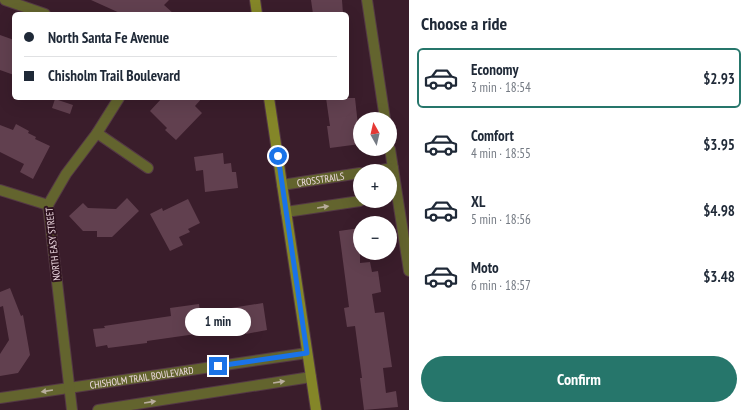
<!DOCTYPE html>
<html lang="en">
<head>
<meta charset="utf-8">
<style>
	:root { --surface:#fff; --page:#f2f2f3; --text:#1f2937; --muted:#747a83; --line:#e0e1e3; --accent:#26766b }
	body { margin:0; font-family:"PT Sans Narrow",sans-serif; background:var(--page); color:var(--text); height:100vh; display:flex; flex-direction:column; font-size:15px; white-space:nowrap }
	* { box-sizing:border-box; margin:0 }
	p { font-size:13px; color:var(--muted) }
	.icon { flex:none; width:22px; height:22px; fill:none; stroke:currentColor; stroke-width:2; stroke-linecap:round; stroke-linejoin:round }
	.map { position:relative; flex:1; overflow:hidden }
	.sheet { display:flex; flex-direction:column; background:var(--surface); width:340px }
	.sheet>* { flex:none }
	.banner { position:absolute; left:12px; top:12px; width:337px; height:88px; border-radius:6px; box-shadow:0 4px 16px #0002; display:grid; align-content:center; height:88px; padding:0 12px; background:var(--surface) }
	.needle { width:26px; rotate:352deg }
	.tools { position:absolute; left:353px; top:112px; display:grid; gap:8px }
	.tools a { display:grid; place-items:center; width:44px; height:44px; border-radius:50%; background:var(--surface); box-shadow:0 4px 16px #0002; font-size:20px }
	.end { position:absolute; width:18px; height:18px; margin:-9px; border:5px solid #1a73e8; background:#fff; box-shadow:0 0 0 2px #fff }
	.from { border-radius:50% }
	.bubble { position:absolute; height:28px; border-radius:14px; background:var(--surface); box-shadow:0 4px 16px #0002; font-size:13px; font-weight:800; line-height:28px; text-align:center }
	.banner b { display:flex; align-items:center; gap:14px; height:38px; font-size:15px }
	.banner b+b { border-top:1px solid var(--line) }
	.banner i { width:10px; height:10px; background:var(--text) }
	ul { padding:0; list-style:none }
	li { display:flex; align-items:center; gap:12px; height:60px; margin:0 8px 6px; padding:0 4px; border:2px solid transparent; border-radius:6px }
	li div { flex:1 }
	li b { display:block; font-size:15px }
	li em { font-style:normal; font-weight:800 }
	li.current { border-color:var(--accent) }
	li>.icon { width:36px; height:36px; stroke-width:1.5 }
	h2 { padding:0 12px; font-size:18px; line-height:48px }
	.cta { display:flex; gap:8px; margin-top:auto; padding:8px 12px }
	.cta a { flex:1; height:46px; border-radius:24px; background:var(--accent); color:#fff; font-size:16px; font-weight:800; line-height:46px; text-align:center }
	main { display:flex; flex:1; min-height:0 }
	.map>svg:first-child { display:block }
</style>
</head>
<body>
<main>
<div class="map">
<svg width="409" height="410" viewBox="0 0 409 410">
	<rect width="100%" height="100%" fill="#3a1d2b"/>
	<!-- building -->
	<g fill="#61404f">
		<path d="M91,0H169L164,5L174,14H122Z"/>
		<path d="M311,0H342L343,14H313Z"/>
		<path d="M0,35L14,40V75L0,70Z"/>
		<path d="M162,98H202L195,106L202,113L176,140L165,130L167,128L150,111Z"/>
		<path d="M326,98H355L360,144L330,148L327,126H330Z"/>
		<path d="M55,99L73,105L70,114L52,108Z"/>
		<path d="M16,124L29,131L28,133L36,137L35,139L50,146L33,179L20,172L24,164L0,152V125L13,130Z"/>
		<path d="M223,153L224,164L231,163L232,172H236L238,188L205,192L203,170L196,171L194,157Z"/>
		<path d="M127,198L139,211L112,237H97V231H83L69,216L83,203L88,208L116,209Z"/>
		<path d="M188,199L200,223L188,229L190,232L179,237L183,245L170,251L150,214L162,208L163,211Z"/>
		<path d="M360,228V263L370,262L372,272L378,271L381,292L372,294L375,313L384,312L392,367L383,368L386,393L396,391L398,407L364,410L360,378H362L355,326L347,327L344,308L349,307L339,231Z"/>
		<path d="M10,288L21,316L23,315L30,355L18,373L0,376V354L9,340L3,306L0,307V292Z"/>
		<path d="M263,303L267,330L246,334L245,328L229,330L228,327L203,331V333L147,341V343L108,348L107,345L96,347L93,329L105,328L104,326L171,316L170,308L199,304L200,313Z"/>
	</g>
	<g fill="none" stroke-linecap="round" stroke-linejoin="round">
		<defs>
			<g id="minor">
				<path d="M5,0L45,14"/>
				<path d="M367,0L385,119"/>
				<path d="M97,133L148,168"/>
				<path d="M390,149L409,271"/>
				<path d="M375,171L393,168"/>
				<path id="s1" d="M282,185L360,173"/>
				<path d="M0,190L48,205"/>
				<path d="M286,212L360,201"/>
				<path id="s2" d="M0,398L307,353"/>
				<path d="M72,410L48,205L66,174L97,133L119,98"/>
				<path d="M98,410L311,377"/>
			</g>
			<g id="secondary">
				<path d="M255,0L257,14"/>
				<path d="M269,98L316,410"/>
			</g>
		</defs>
		<!-- minor casing -->
		<use href="#minor" stroke="#543845" stroke-width="12"/>
		<!-- secondary casing -->
		<use href="#secondary" stroke="#543845" stroke-width="12"/>
		<!-- minor -->
		<use href="#minor" stroke="#63642e" stroke-width="10"/>
		<!-- secondary -->
		<use href="#secondary" stroke="#848628" stroke-width="10"/>
	</g>
	<!-- one-way arrows -->
	<defs><path id="oneway-solid" d="M-6-.8H1V-3.2L6.5 0L1 3.2V.8H-6Z"/></defs>
	<g fill="#b8ad9c">
		<use href="#oneway-solid" transform="translate(323 207) rotate(-9)"/>
		<use href="#oneway-solid" transform="translate(279 382) rotate(-9)"/>
		<use href="#oneway-solid" transform="translate(47 391) rotate(171)"/>
		<use href="#oneway-solid" transform="translate(150 402) rotate(-9)"/>
	</g>
	<g fill="none" stroke-linecap="round" stroke-linejoin="round">
		<!-- route -->
		<path stroke="#1a73e8" stroke-width="5" d="M218,366L307,353L278,156"/>
	</g>
	<g text-anchor="middle" dominant-baseline="central" stroke-width="4" stroke-linejoin="round" paint-order="stroke">
		<!-- street labels -->
		<g font-size="10" fill="#f1dde5" stroke="#301421">
			<text stroke="none"><textPath href="#s1" startOffset="39">CROSSTRAILS</textPath></text>
			<text transform="translate(53 244) rotate(-96)">NORTH EASY STREET</text>
			<text stroke="none"><textPath href="#s2" startOffset="143">CHISHOLM TRAIL BOULEVARD</textPath></text>
		</g>
	</g>
</svg>
<div class="tools">
<a><svg class="needle" viewBox="-14 -14 28 28"><path d="M0-13l5 13h-10z" fill="#e53935"/><path d="M0 13l5-13h-10z" fill="#747a83"/></svg></a>
<a>+</a>
<a>−</a>
</div>
<i class="end from" style="left:278px;top:156px"></i>
<i class="end" style="left:218px;top:366px"></i>
<div class="bubble" style="left:185px;top:308px;width:66px">1 min</div>
<div class="banner">
<b><i class="from"></i>North Santa Fe Avenue</b>
<b><i></i>Chisholm Trail Boulevard</b>
</div>
</div>
<section class="sheet">
<h2>Choose a ride</h2>
<ul>
<li class="current"><svg class="icon" aria-label="car" viewBox="0 0 24 24"><path d="M5 17H2v-5l4-1 3-4h7l3 4 3 1v5h-3M9 17h6M6 11h13"/><circle cx="7" cy="17" r="2"/><circle cx="17" cy="17" r="2"/></svg><div><b>Economy</b><p>3 min · 18:54</p></div><em>$2.93</em></li>
<li><svg class="icon" aria-label="car" viewBox="0 0 24 24"><path d="M5 17H2v-5l4-1 3-4h7l3 4 3 1v5h-3M9 17h6M6 11h13"/><circle cx="7" cy="17" r="2"/><circle cx="17" cy="17" r="2"/></svg><div><b>Comfort</b><p>4 min · 18:55</p></div><em>$3.95</em></li>
<li><svg class="icon" aria-label="car" viewBox="0 0 24 24"><path d="M5 17H2v-5l4-1 3-4h7l3 4 3 1v5h-3M9 17h6M6 11h13"/><circle cx="7" cy="17" r="2"/><circle cx="17" cy="17" r="2"/></svg><div><b>XL</b><p>5 min · 18:56</p></div><em>$4.98</em></li>
<li><svg class="icon" aria-label="car" viewBox="0 0 24 24"><path d="M5 17H2v-5l4-1 3-4h7l3 4 3 1v5h-3M9 17h6M6 11h13"/><circle cx="7" cy="17" r="2"/><circle cx="17" cy="17" r="2"/></svg><div><b>Moto</b><p>6 min · 18:57</p></div><em>$3.48</em></li>
</ul>
<div class="cta"><a>Confirm</a></div>
</section>
</main>
</body>
</html>
